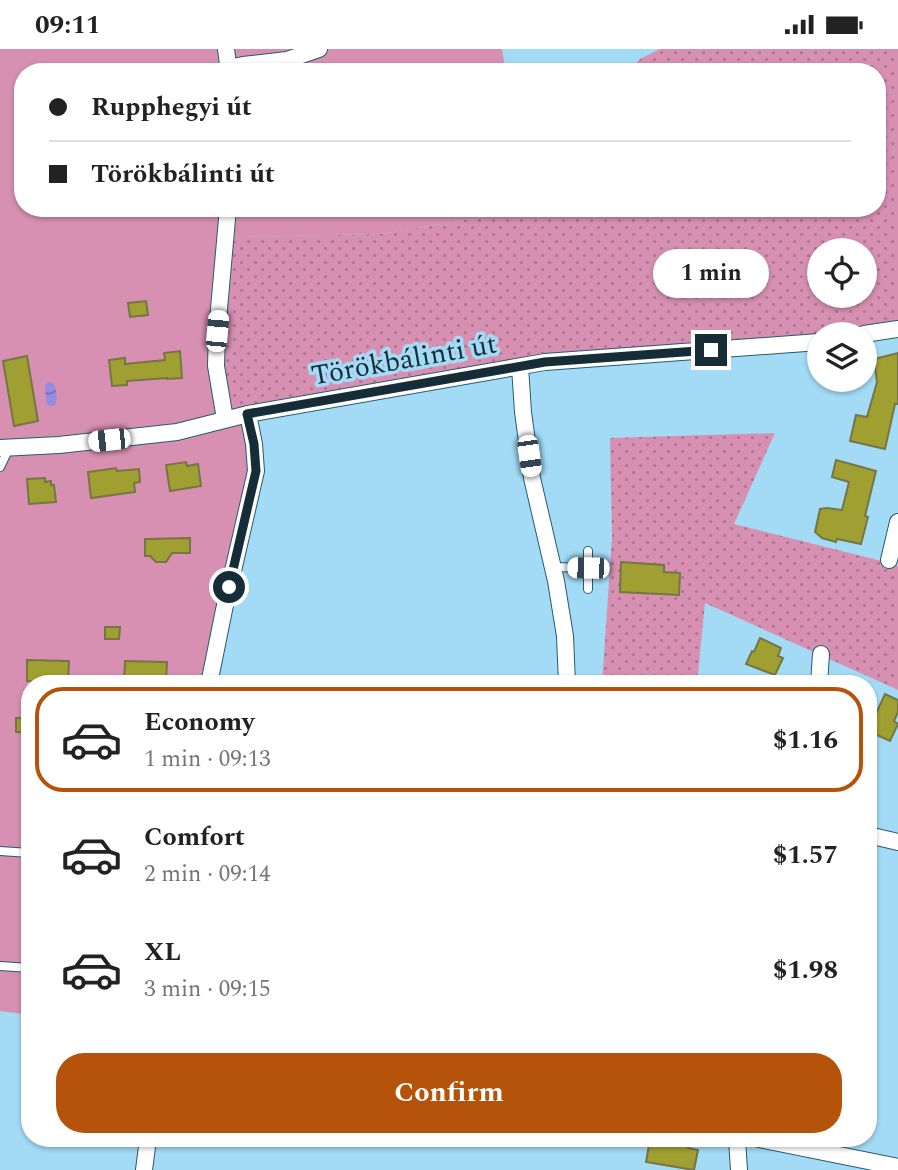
<!DOCTYPE html>
<html lang="en">
<head>
<meta charset="utf-8">
<style>
	:root { --surface:#fff; --page:#f6f6f6; --text:#222; --muted:#767676; --line:#e0e0e0; --accent:#b45309 }
	body { margin:0; font-family:Spectral,serif; background:var(--page); color:var(--text); height:100vh; display:flex; flex-direction:column; font-size:26px; white-space:nowrap }
	* { box-sizing:border-box; margin:0 }
	p { font-size:23px; color:var(--muted) }
	.icon { flex:none; width:38px; height:38px; fill:none; stroke:currentColor; stroke-width:2; stroke-linecap:round; stroke-linejoin:round }
	.map { position:relative; flex:1; overflow:hidden }
	.details { position:absolute; left:21px; top:626px; width:856px; height:472px; display:flex; flex-direction:column; background:var(--surface); border-radius:28px; box-shadow:0 2px 5px #0004 }
	.details>* { flex:none }
	.top-card { position:absolute; left:14px; top:14px; width:872px; height:154px; border-radius:28px; box-shadow:0 2px 5px #0004; display:grid; align-content:center; height:154px; padding:0 35px; background:var(--surface) }
	.fabs { position:absolute; left:807px; top:189px; display:grid; gap:14px }
	.fabs a { display:grid; place-items:center; width:70px; height:70px; border-radius:50%; background:var(--surface); box-shadow:0 2px 5px #0004; font-size:35px }
	.end { position:absolute; width:32px; height:32px; margin:-16px; border:9px solid #162d37; background:#fff; box-shadow:0 0 0 4px #fff }
	.from { border-radius:50% }
	.bubble { position:absolute; height:49px; border-radius:24px; background:var(--surface); box-shadow:0 2px 5px #0004; font-size:23px; font-weight:700; line-height:49px; text-align:center }
	.car { position:absolute; width:21px; height:42px; margin:-21px -10px; border-radius:9px; box-shadow:0 0 5px 2px #0007; background:linear-gradient(#fff 24%,#345 0 40%,#fff 0 76%,#345 0 86%,#fff 0) }
	.top-card b { display:flex; align-items:center; gap:24px; height:66px; font-size:26px }
	.top-card b+b { border-top:2px solid var(--line) }
	.top-card i { width:18px; height:18px; background:var(--text) }
	ul { padding:12px 0 0; list-style:none }
	li { display:flex; align-items:center; gap:21px; height:105px; margin:0 14px 10px; padding:0 21px; border:4px solid transparent; border-radius:28px }
	li div { flex:1 }
	li b { display:block; font-size:26px }
	li em { font-style:normal; font-weight:700 }
	li.on { border-color:var(--accent) }
	li>.icon { width:63px; height:63px; stroke-width:1.5 }
	.cta { display:flex; gap:14px; margin-top:auto; padding:14px 35px }
	.cta a { flex:1; height:80px; border-radius:28px; background:var(--accent); color:#fff; font-size:28px; font-weight:700; line-height:80px; text-align:center }
	.status { display:flex; justify-content:space-between; align-items:center; height:49px; padding:0 35px; background:var(--surface); direction:ltr }
	.status svg { height:19px; fill:currentColor }
	.map>svg:first-child { display:block }
</style>
</head>
<body>
<div class="status"><b>09:11</b><svg viewBox="0 0 49 12"><path d="M0 12V9h3v3zM5 12V6h3v6zM10 12V3h3v9zM15 12V0h3v12zM26 1h20v11H26zM47 4h2v5h-2z"/></svg></div>
<div class="map">
<svg width="898" height="1121" viewBox="0 0 898 1121">
	<defs>
		<pattern id="grass-dots" width="8" height="8" patternUnits="userSpaceOnUse" patternTransform="scale(1.75)"><rect width="8" height="8" fill="#d790b2"/><path d="M2 2h.1M6 6h.1" fill="none" stroke="#ad7692" stroke-width="1.8" stroke-linecap="round"/></pattern>
		<pattern id="water-waves" width="16" height="10" patternUnits="userSpaceOnUse" patternTransform="scale(1.75)"><rect width="16" height="10" fill="#978ae2"/><path d="M0 5q4-4 8 0t8 0" fill="none" stroke="#7a71b8"/></pattern>
	</defs>
	<rect width="100%" height="100%" fill="#a3dbf6"/>
	<!-- grass -->
	<g fill="url(#grass-dots)" fill-rule="evenodd">
		<path d="M660,0H898V280L865,285H819V293L545,313L225,370L216,317L224,199L240,188L381,185L524,161V159H877V23H627L640,10ZM819,201H864V247H819Z"/>
		<path d="M775,384L734,475L898,516V641L705,554L697,635H602L612,488L610,389Z"/>
	</g>
	<!-- green -->
	<path fill="#d790b2" d="M0,0H502L506,23H23V159H524V161L381,185L240,188L224,199L217,282L225,370L248,365L254,395L209,635H30V966L0,962Z"/>
	<!-- water -->
	<path fill="url(#water-waves)" d="M49,333L54,335C56,342 59,351 54,357L48,356L46,352L45,336Z"/>
	<!-- building -->
	<g fill="#a0a032" stroke="#757545" stroke-width="2">
		<path d="M146,252L148,266L130,268L128,254Z"/>
		<path d="M180,302L182,329L167,330V329L127,332V336L112,337L109,311L125,309V315L165,311L164,304Z"/>
		<path d="M898,304V355H895L885,400L850,392L856,366L867,368L877,333L874,310Z"/>
		<path d="M27,307L38,372L14,377L3,312Z"/>
		<path d="M836,411L876,422L865,467L868,468L861,495L837,490L836,493L822,489L815,483L820,460L827,459L842,461L849,433L832,428Z"/>
		<path d="M186,413L187,417L198,415L201,437L170,442L166,416Z"/>
		<path d="M116,419L117,422L139,420L140,433L134,434L135,443L91,449L88,423Z"/>
		<path d="M45,429V433L51,432V436H54L56,453L29,455L27,430Z"/>
		<path d="M190,489V504H172L166,513H156L150,507H145V490Z"/>
		<path d="M621,513L664,516V523L680,524L679,546L620,543Z"/>
		<path d="M105,578H120L119,590H105Z"/>
		<path d="M760,589L781,599L778,607L783,609L775,626L746,615L752,602L754,603Z"/>
		<path d="M27,611L69,612L68,633L27,632Z"/>
		<path d="M125,612L167,613L166,634L124,633Z"/>
		<path d="M885,645L898,651V663L894,672L898,675L890,692L868,682Z"/>
		<rect x="16" y="669" width="14" height="14"/>
		<path d="M650,1090H690L688,1099L698,1101L694,1121L646,1113Z"/>
	</g>
	<g fill="none" stroke-linecap="round" stroke-linejoin="round">
		<defs>
			<g id="lane">
				<path d="M0,418L9,399"/>
				<path d="M588,502V540"/>
				<path d="M553,518L588,519"/>
				<path d="M0,802L30,804"/>
				<path d="M0,917L30,919"/>
			</g>
			<g id="street">
				<path d="M226,0L229,23"/>
				<path d="M229,19L243,16L287,11L319,0"/>
				<path d="M864,285L898,280"/>
				<path d="M520,318L523,363L532,429L556,532L565,587L567,635"/>
				<path d="M225,370L216,317L217,282L228,159"/>
				<path d="M0,399L59,396L177,383L248,365L545,313L819,293"/>
				<path d="M889,511L898,473"/>
				<path d="M209,635L224,561L256,422L254,395L248,365"/>
				<path d="M819,635L821,605"/>
				<path d="M868,786L898,793"/>
				<path d="M737,1090L739,1121"/>
				<path d="M759,1090L898,1118"/>
				<path d="M144,1121L148,1090"/>
			</g>
		</defs>
		<!-- lane casing -->
		<use href="#lane" stroke="#245b72" stroke-width="10"/>
		<!-- street casing -->
		<use href="#street" stroke="#245b72" stroke-width="18"/>
		<!-- lane -->
		<use href="#lane" stroke="#fff" stroke-width="8"/>
		<!-- street -->
		<use href="#street" stroke="#fff" stroke-width="16"/>
	</g>
	<g fill="none" stroke-linecap="round" stroke-linejoin="round">
		<!-- route -->
		<path stroke="#162d37" stroke-width="9" d="M229,538L256,422L254,395L247,365L545,313L711,301"/>
	</g>
	<g text-anchor="middle" dominant-baseline="central" stroke-width="7" stroke-linejoin="round" paint-order="stroke">
		<!-- street labels -->
		<g font-size="28" fill="#162d37" stroke="#a3dbf6">
			<text transform="translate(404 311) rotate(-10)">Törökbálinti út</text>
		</g>
	</g>
</svg>
<div class="fabs">
<a><svg class="icon" aria-label="locate" viewBox="0 0 24 24"><circle cx="12" cy="12" r="6"/><path d="M12 2v4M12 18v4M2 12h4M18 12h4"/></svg></a>
<a><svg class="icon" aria-label="layers" viewBox="0 0 24 24"><path d="M12 4l9 5-9 5-9-5zM3 14l9 5 9-5"/></svg></a>
</div>
<i class="end from" style="left:229px;top:538px"></i>
<i class="end" style="left:711px;top:301px"></i>
<div class="bubble" style="left:653px;top:200px;width:116px">1 min</div>
<i class="car" style="left:217px;top:282px;rotate:5deg"></i>
<i class="car" style="left:109px;top:391px;rotate:264deg"></i>
<i class="car" style="left:529px;top:407px;rotate:172deg"></i>
<i class="car" style="left:588px;top:519px;rotate:271deg"></i>
<div class="top-card">
<b><i class="from"></i>Rupphegyi út</b>
<b><i></i>Törökbálinti út</b>
</div>
<section class="details">
<ul>
<li class="on"><svg class="icon" aria-label="car" viewBox="0 0 24 24"><path d="M5 17H2v-5l4-1 3-4h7l3 4 3 1v5h-3M9 17h6M6 11h13"/><circle cx="7" cy="17" r="2"/><circle cx="17" cy="17" r="2"/></svg><div><b>Economy</b><p>1 min · 09:13</p></div><em>$1.16</em></li>
<li><svg class="icon" aria-label="car" viewBox="0 0 24 24"><path d="M5 17H2v-5l4-1 3-4h7l3 4 3 1v5h-3M9 17h6M6 11h13"/><circle cx="7" cy="17" r="2"/><circle cx="17" cy="17" r="2"/></svg><div><b>Comfort</b><p>2 min · 09:14</p></div><em>$1.57</em></li>
<li><svg class="icon" aria-label="car" viewBox="0 0 24 24"><path d="M5 17H2v-5l4-1 3-4h7l3 4 3 1v5h-3M9 17h6M6 11h13"/><circle cx="7" cy="17" r="2"/><circle cx="17" cy="17" r="2"/></svg><div><b>XL</b><p>3 min · 09:15</p></div><em>$1.98</em></li>
</ul>
<div class="cta"><a>Confirm</a></div>
</section>
</div>
</body>
</html>
